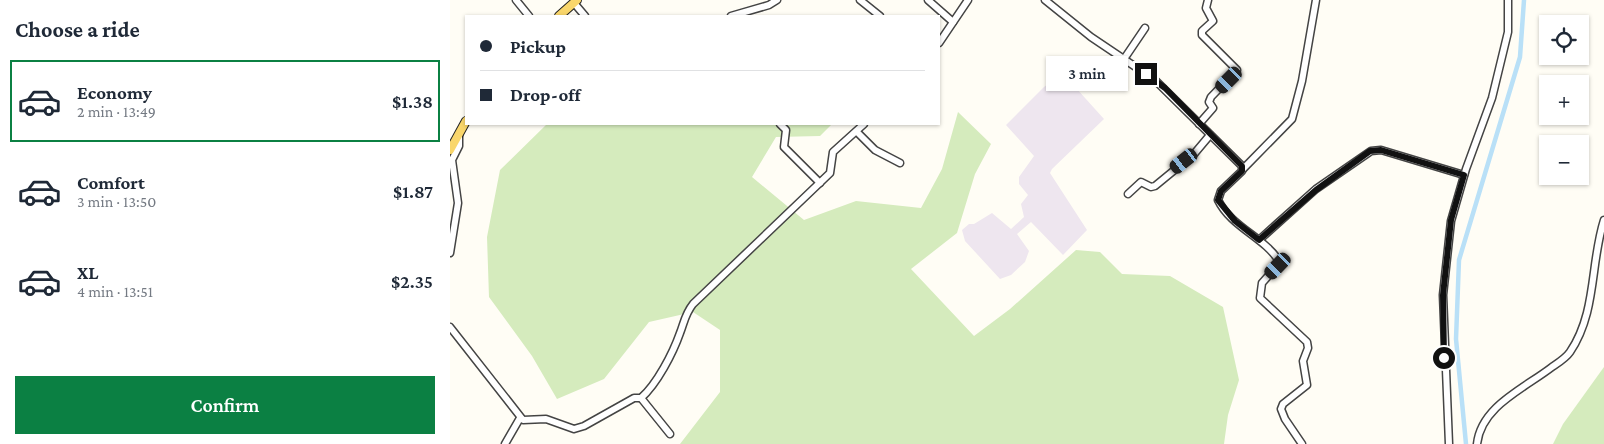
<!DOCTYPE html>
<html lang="en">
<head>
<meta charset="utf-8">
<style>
	:root { --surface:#fff; --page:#f2f2f3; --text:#1f2937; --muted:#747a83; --line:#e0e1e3; --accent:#0b8043 }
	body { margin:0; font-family:"Crimson Pro",serif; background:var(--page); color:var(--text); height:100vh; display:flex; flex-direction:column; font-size:19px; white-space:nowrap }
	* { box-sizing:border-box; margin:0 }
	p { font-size:16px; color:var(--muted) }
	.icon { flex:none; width:28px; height:28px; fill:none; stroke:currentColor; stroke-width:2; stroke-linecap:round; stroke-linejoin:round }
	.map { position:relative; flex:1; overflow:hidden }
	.drawer { display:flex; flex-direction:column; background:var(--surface); width:450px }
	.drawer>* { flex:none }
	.guide { position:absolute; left:15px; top:15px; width:475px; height:110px; border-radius:0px; box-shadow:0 1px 4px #0004; display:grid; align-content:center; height:110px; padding:0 15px; background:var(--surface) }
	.fabs { position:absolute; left:1089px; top:15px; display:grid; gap:10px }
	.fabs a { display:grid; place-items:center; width:50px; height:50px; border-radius:0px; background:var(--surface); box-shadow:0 1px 4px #0004; font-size:25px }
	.end { position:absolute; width:22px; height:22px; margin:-11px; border:6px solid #111; background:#fff; box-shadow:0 0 0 2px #fff }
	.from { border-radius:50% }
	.bubble { position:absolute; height:35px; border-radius:0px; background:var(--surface); box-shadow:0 1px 4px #0004; font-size:16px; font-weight:600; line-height:35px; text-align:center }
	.car { position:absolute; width:15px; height:30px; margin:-15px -8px; border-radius:6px; box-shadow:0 0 4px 1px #0007; background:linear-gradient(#222 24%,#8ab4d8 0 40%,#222 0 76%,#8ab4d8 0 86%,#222 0) }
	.guide b { display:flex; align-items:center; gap:18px; height:48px; font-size:19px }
	.guide b+b { border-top:1px solid var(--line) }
	.guide i { width:12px; height:12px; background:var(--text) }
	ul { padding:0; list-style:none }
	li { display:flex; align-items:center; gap:15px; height:82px; margin:0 10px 8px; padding:0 5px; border:2px solid transparent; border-radius:0px }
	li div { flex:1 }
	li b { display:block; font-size:19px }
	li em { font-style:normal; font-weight:600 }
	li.on { border-color:var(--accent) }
	li>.icon { width:45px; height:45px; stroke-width:1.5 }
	h2 { padding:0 15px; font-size:22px; line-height:60px }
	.button { display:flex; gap:10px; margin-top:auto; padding:10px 15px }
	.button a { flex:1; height:58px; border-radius:0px; background:var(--accent); color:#fff; font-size:20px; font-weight:600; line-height:58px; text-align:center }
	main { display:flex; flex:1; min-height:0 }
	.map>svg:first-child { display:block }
</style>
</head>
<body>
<main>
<section class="drawer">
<h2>Choose a ride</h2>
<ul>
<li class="on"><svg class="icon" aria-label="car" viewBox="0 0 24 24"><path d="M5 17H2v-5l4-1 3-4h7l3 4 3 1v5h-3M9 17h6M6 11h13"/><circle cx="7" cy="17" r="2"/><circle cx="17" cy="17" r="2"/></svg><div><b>Economy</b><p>2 min · 13:49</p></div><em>$1.38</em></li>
<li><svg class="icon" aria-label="car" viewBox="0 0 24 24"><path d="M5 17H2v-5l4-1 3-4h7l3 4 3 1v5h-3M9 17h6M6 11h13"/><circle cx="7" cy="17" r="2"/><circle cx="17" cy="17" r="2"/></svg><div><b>Comfort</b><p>3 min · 13:50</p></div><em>$1.87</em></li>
<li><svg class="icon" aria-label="car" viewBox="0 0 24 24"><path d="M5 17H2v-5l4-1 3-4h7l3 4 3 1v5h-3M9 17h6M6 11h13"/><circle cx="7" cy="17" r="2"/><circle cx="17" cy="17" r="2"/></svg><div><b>XL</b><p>4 min · 13:51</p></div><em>$2.35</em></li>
</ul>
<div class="button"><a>Confirm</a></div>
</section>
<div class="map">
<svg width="1154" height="444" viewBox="0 0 1154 444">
	<rect width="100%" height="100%" fill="#fffdf5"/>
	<!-- industrial -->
	<path fill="#eee6ef" d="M617,78L654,119L602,169L600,173L637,230L613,255L581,222L567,234L579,251L575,262L561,275L550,279L515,241L512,230L519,224H524L542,213L561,229L574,217L571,204L578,195L569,184V177L584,156L556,125L594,87L602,81Z"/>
	<!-- green -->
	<g fill="#d5ebbd">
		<path d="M508,112L541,144L525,174L507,233L461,269L524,336L560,309L626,250L650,252L672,274L720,276L773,307L789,380L778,415L774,444H230L270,392V330L243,312L199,322L154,379L107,399L82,356L39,297L37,237L50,170L97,124H382L370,136L326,137L302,177L354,220L406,201L471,208L492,169Z"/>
		<path d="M1154,367V444H1103L1113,424Z"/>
	</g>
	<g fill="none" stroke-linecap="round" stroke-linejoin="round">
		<!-- canal -->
		<path stroke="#b9e0f7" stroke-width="4.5" d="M1016,444L1006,339L1009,260L1070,57L1074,0"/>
		<defs>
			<g id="minor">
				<path d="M66,0L79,16"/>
				<path d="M410,0L430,16"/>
				<path d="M478,0L503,22"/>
				<path d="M595,0L641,37L705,80L792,166V171L771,191L768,200C781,227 814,237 829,261V264L812,283L810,298L857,342L858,348L853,361L857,385L833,404L831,409L835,419L852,444"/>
				<path d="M124,3L135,16"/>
				<path d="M281,16L319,5L327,0"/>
				<path d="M489,43L518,0"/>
				<path d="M674,59L695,28"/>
				<path d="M330,124L336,130L334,147L370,183"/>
				<path d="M749,124L763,108L759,102L761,97L787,70L752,35V31L763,21L756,8L758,0"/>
				<path d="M407,132L425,150L450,163"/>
				<path d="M793,169L842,119L852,81L866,0"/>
				<path d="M678,194L691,182L701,187L705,186L744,154L760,135"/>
				<path d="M809,240L866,189L921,151L931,150L1014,175"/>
				<path d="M0,253L8,203L2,160L9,146V135"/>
				<path d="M0,327L73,420L96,419L124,429L134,426L184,398H191C207,384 223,353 230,333C234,323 235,314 243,304L380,173L383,152L414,124"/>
				<path d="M191,398L220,434"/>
				<path d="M55,444L70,418"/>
				<path d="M999,444L993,295L1001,221L1016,169L1042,98L1058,32V0"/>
				<path d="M1027,444C1031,406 1075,388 1102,367C1108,363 1116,358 1120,352C1147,312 1140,264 1154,220"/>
			</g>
			<g id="major">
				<path d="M109,16L127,0"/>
				<path d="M0,150L16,121"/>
			</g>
		</defs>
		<!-- minor casing -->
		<use href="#minor" stroke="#444" stroke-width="9"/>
		<!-- major casing -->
		<use href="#major" stroke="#222" stroke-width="10"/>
		<!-- minor -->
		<use href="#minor" stroke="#fff" stroke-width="6"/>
		<!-- major -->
		<use href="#major" stroke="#f9d66b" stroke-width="8"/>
	</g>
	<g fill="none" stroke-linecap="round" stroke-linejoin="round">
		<!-- route -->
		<path stroke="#111" stroke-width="6" d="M696,74L715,88L792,166V171L771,191L768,200L785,221L809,240L866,190L920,151L931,150L1014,175L1001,220L993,295L994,358"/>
	</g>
</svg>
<div class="fabs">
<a><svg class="icon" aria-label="locate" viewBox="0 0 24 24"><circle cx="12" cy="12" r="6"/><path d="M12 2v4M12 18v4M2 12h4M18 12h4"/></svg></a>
<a>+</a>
<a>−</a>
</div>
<i class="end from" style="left:994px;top:358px"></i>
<i class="end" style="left:696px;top:74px"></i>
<div class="bubble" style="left:596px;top:56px;width:82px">3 min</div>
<i class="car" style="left:779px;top:80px;rotate:225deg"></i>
<i class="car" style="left:734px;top:161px;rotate:232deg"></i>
<i class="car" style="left:828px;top:266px;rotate:224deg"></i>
<div class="guide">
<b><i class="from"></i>Pickup</b>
<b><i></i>Drop-off</b>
</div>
</div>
</main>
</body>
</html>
